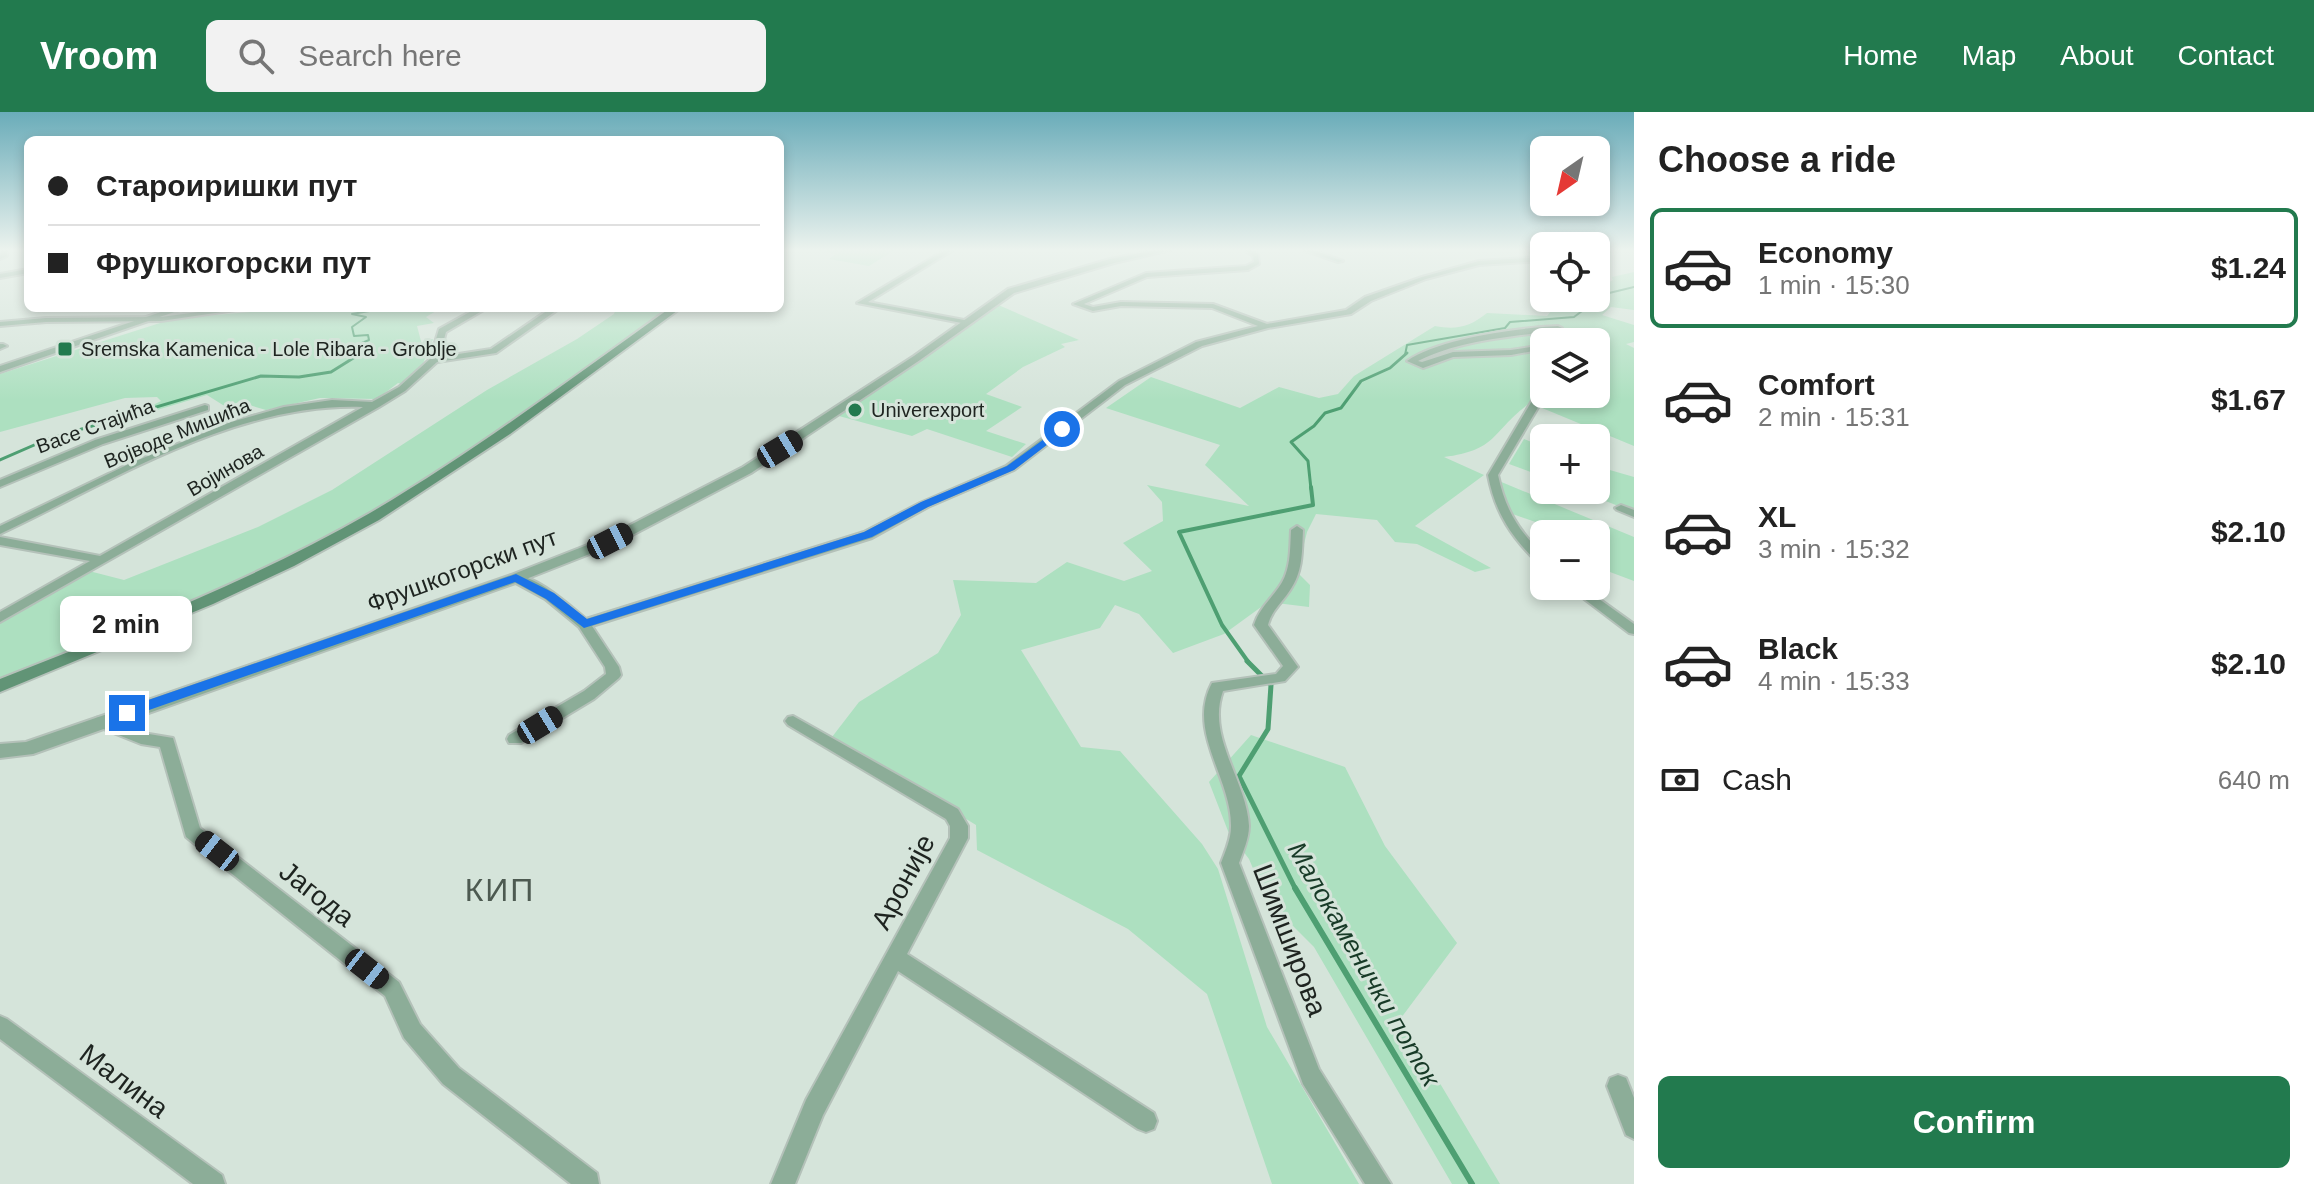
<!DOCTYPE html>
<html lang="en">
<head>
<meta charset="utf-8">
<style>
	:root { --surface:#fff; --page:#f2f2f2; --text:#222; --muted:#767676; --line:#e0e0e0; --accent:#227a4e }
	body { margin:0; font-family:Arial,sans-serif; background:var(--page); color:var(--text); height:100vh; display:flex; flex-direction:column; font-size:30px; white-space:nowrap }
	* { box-sizing:border-box; margin:0 }
	p { font-size:26px; color:var(--muted) }
	.icon { flex:none; width:44px; height:44px; fill:none; stroke:currentColor; stroke-width:2; stroke-linecap:round; stroke-linejoin:round }
	.map { position:relative; flex:1; overflow:hidden }
	.sheet { display:flex; flex-direction:column; background:var(--surface); width:680px }
	.sheet>* { flex:none }
	.top-card { position:absolute; left:24px; top:24px; width:760px; height:176px; border-radius:12px; box-shadow:0 4px 12px #0003; display:grid; align-content:center; height:176px; padding:0 24px; background:var(--surface) }
	.needle { width:52px; rotate:214deg }
	.tools { position:absolute; left:1530px; top:24px; display:grid; gap:16px }
	.tools a { display:grid; place-items:center; width:80px; height:80px; border-radius:12px; background:var(--surface); box-shadow:0 4px 12px #0003; font-size:40px }
	.end { position:absolute; width:36px; height:36px; margin:-18px; border:10px solid #1a73e8; background:#fff; box-shadow:0 0 0 4px #fff }
	.from { border-radius:50% }
	.bubble { position:absolute; height:56px; border-radius:12px; background:var(--surface); box-shadow:0 4px 12px #0003; font-size:26px; font-weight:600; line-height:56px; text-align:center }
	.car { position:absolute; width:24px; height:48px; margin:-24px -12px; border-radius:10px; box-shadow:0 0 6px 2px #0007; background:linear-gradient(#222 24%,#8ab4d8 0 40%,#222 0 76%,#8ab4d8 0 86%,#222 0) }
	.top-card b { display:flex; align-items:center; gap:28px; height:76px; font-size:30px }
	.top-card b+b { border-top:2px solid var(--line) }
	.top-card i { width:20px; height:20px; background:var(--text) }
	ul { padding:0; list-style:none }
	li { display:flex; align-items:center; gap:24px; height:120px; margin:0 16px 12px; padding:0 8px; border:4px solid transparent; border-radius:12px }
	li div { flex:1 }
	li b { display:block; font-size:30px }
	li em { font-style:normal; font-weight:600 }
	li.active { border-color:var(--accent) }
	li>.icon { width:72px; height:72px; stroke-width:1.5 }
	h2 { padding:0 24px; font-size:36px; line-height:96px }
	.pay { display:flex; align-items:center; gap:20px; height:88px; padding:0 24px; font-size:30px }
	.pay p { margin-inline-start:auto }
	.action { display:flex; gap:16px; margin-top:auto; padding:16px 24px }
	.action a { flex:1; height:92px; border-radius:12px; background:var(--accent); color:#fff; font-size:32px; font-weight:600; line-height:92px; text-align:center }
	header { display:flex; align-items:center; gap:48px; box-sizing:border-box; height:112px; padding:0 40px; background:var(--accent); color:#fff }
	header strong { font-size:38px }
	nav { display:flex; gap:44px; margin-inline-start:auto; font-size:28px }
	.search { width:560px; height:72px; background:var(--page); display:flex; align-items:center; gap:20px; box-sizing:border-box; padding:0 28px; border-radius:12px; color:var(--muted); font-size:30px }
	main { display:flex; flex:1; min-height:0 }
	.map>svg:first-child { display:block }
</style>
</head>
<body>
<header>
<strong>Vroom</strong>
<div class="search"><svg class="icon" aria-label="search" viewBox="0 0 24 24"><circle cx="10" cy="10" r="6"/><path d="M15 15l6 6"/></svg>Search here</div>
<nav><a>Home</a><a>Map</a><a>About</a><a>Contact</a></nav>
</header>
<main>
<div class="map">
<svg width="1634" height="1072" viewBox="0 0 1634 1072">
	<rect width="100%" height="100%" fill="#d5e4da"/>
	<!-- green -->
	<g fill="#ade0c0" fill-rule="evenodd">
		<path d="M816,138H895L869,154L829,147L836,142Z"/>
		<path d="M1634,160V198L1611,195L1602,203L1634,213V230L1626,232L1634,236V334L1530,291C1491,319 1499,338 1444,345L1484,363L1415,414L1491,456L1475,460L1417,432L1395,430L1377,408L1316,402L1307,420L1297,460L1310,473L1309,495L1268,490L1224,522L1173,541L1139,502L1115,493L1100,516L1021,538L1081,635L1120,639L1202,732L1218,757L1267,915L1359,1072H1272L1207,882L1128,817L977,738L976,713L832,625L859,590L938,541L961,503L953,468L1036,471L1067,450L1124,469L1152,459L1123,431L1163,409L1162,390L1147,373L1249,394L1205,353L1220,333L1106,296L1151,265L1240,296L1279,275L1319,286L1338,282L1354,264L1435,214C1456,218 1470,215 1487,201L1547,204L1562,186H1596V169L1606,172L1613,168L1612,165ZM1544,230H1596V282H1544Z"/>
		<path d="M996,192L1079,228L1061,232L1065,235L1023,255L986,282L1022,295L986,319L1026,332L1012,345L927,317L912,324L839,304Z"/>
		<path d="M315,196H441L426,205L434,211L417,214L422,233L424,228L433,227L422,254L402,272L398,271L377,287L320,286L266,298L239,290L226,295L207,283L157,298L149,295L161,289L157,285L125,286L0,320V262L160,211L157,208L263,199H309Z"/>
		<path d="M616,196H669C557,276 447,358 327,425C223,483 111,524 0,568V509L89,459L124,468L258,415L332,378L487,278L577,227L614,202Z"/>
		<path d="M1524,327L1544,335V365L1509,352Z"/>
		<path d="M1596,354L1634,365V400L1577,378H1596Z"/>
		<path d="M1499,369L1634,425V469L1602,457L1606,435L1596,431V422H1570L1504,399L1494,376Z"/>
		<path d="M1251,623L1345,655L1385,734L1457,831L1401,906L1500,1072H1452L1314,835L1266,787L1249,747L1228,719L1209,670Z"/>
	</g>
	<g fill="none" stroke-linecap="round" stroke-linejoin="round">
		<!-- stream-far4 -->
		<g stroke="#4e9f72" stroke-width="2">
			<path d="M351,243L355,234L369,228L368,223L354,224L352,215L366,205L352,202L387,196"/>
			<path d="M1405,243L1407,233L1505,216L1510,210L1574,205L1605,182L1634,175"/>
		</g>
		<!-- stream-far3 -->
		<g stroke="#4e9f72" stroke-width="3">
			<path d="M0,348L48,327L261,264L299,265L331,260L355,245L351,241"/>
			<path d="M1311,377L1308,349L1291,330L1314,314L1325,301L1341,296L1361,269L1390,256L1407,241"/>
		</g>
		<!-- stream-far2 -->
		<path stroke="#4e9f72" stroke-width="4" d="M1249,551L1222,513L1179,420L1313,393L1311,375"/>
		<!-- stream-far1 -->
		<path stroke="#4e9f72" stroke-width="5" d="M1247,549L1271,573L1268,617L1239,664L1296,778"/>
		<!-- stream -->
		<path stroke="#4e9f72" stroke-width="6" d="M1295,776L1472,1072"/>
		<defs>
			<g id="minor">
				<path d="M1,138H7V144L0,147Z"/>
				<path d="M945,138H953L868,190L964,208H967V212L857,191Z"/>
				<path d="M1245,138H1253L1258,142L1259,152L1248,158L1147,165L1084,192L1093,195L1121,190L1213,192L1267,212L1346,198L1365,185L1422,165L1479,149L1544,145V149L1479,153L1426,167L1371,189L1351,202L1268,216L1202,234L1125,273L1014,358L928,395L872,426L592,514L619,555L621,563L619,566L594,587L521,631H509L507,627L509,623L584,579L606,562L605,555L579,515L545,487L512,469L510,466L512,463C534,461 569,493 586,507L864,420L920,391L1006,354L1119,269L1196,230L1258,214L1212,196L1121,194L1093,199L1073,192L1146,161L1246,154L1254,150L1253,144Z"/>
				<path d="M1303,138H1313L1343,149L1338,150Z"/>
				<path d="M28,157V161L0,166V162Z"/>
				<path d="M228,196H249L161,209L46,210L0,214V210L46,206L161,205Z"/>
				<path d="M477,196H487L446,220L439,245L491,237L551,196H560L496,241L437,250L405,279L379,295L0,510V500L90,449L0,433V425L100,444L363,295C238,290 114,368 4,420L0,422V414L131,351L231,310L284,295L332,288L372,290L399,275L430,247L439,217Z"/>
				<path d="M1558,214L1562,216L1561,218C1513,225 1462,227 1418,249L1422,250L1453,240L1511,238L1544,233V237L1511,243L1453,245L1423,256L1407,249C1439,226 1518,216 1558,214Z"/>
				<path d="M1562,228H1577L1581,230H1561Z"/>
				<path d="M0,232H3L7,234L0,237Z"/>
				<path d="M1596,234L1600,239L1596,242Z"/>
				<path d="M1544,274L1546,282L1498,363C1505,397 1519,420 1544,443V454L1540,453C1512,426 1495,401 1488,363L1539,277Z"/>
				<path d="M205,293L208,294V298L103,332L0,375V368L95,328Z"/>
				<path d="M1621,393L1634,398V405L1617,398L1615,396Z"/>
				<path d="M1297,414L1303,418C1302,437 1303,458 1292,475C1284,489 1272,497 1268,513L1298,555L1285,569L1223,579C1206,625 1247,669 1249,714C1249,727 1243,739 1239,751L1319,957L1391,1072H1365L1303,972L1221,751C1225,740 1231,727 1231,715C1232,666 1186,620 1212,571L1276,562L1283,554L1254,513C1259,497 1270,488 1279,475C1291,459 1290,437 1291,418Z"/>
				<path d="M1567,474H1581L1634,512V522L1629,521Z"/>
				<path d="M793,604L958,697L968,714V726L907,842L1154,1001L1157,1009L1154,1017L1146,1020L1138,1017L898,859L823,1003L795,1072H771L806,988L950,726V714L946,707L788,613L785,609L788,605Z"/>
				<path d="M101,605L149,622L173,626L200,716L399,870L420,912L459,956L597,1061L599,1072H571L443,972L404,926L385,884L186,725L160,635L141,632L96,614L93,610L96,606Z"/>
				<path d="M0,904L7,907L222,1063L225,1072H193L0,927Z"/>
				<path d="M1618,963L1626,966L1634,986V1027L1626,1023L1607,974L1610,966Z"/>
			</g>
			<g id="tertiary">
				<path d="M1155,138H1171L1114,151L1014,181L920,248L751,361L615,432L521,469L33,642L0,646V632L26,630L511,463L605,426L743,355L914,244L1008,177L1110,147Z"/>
				<path d="M173,196H186L0,260V254Z"/>
			</g>
			<path id="secondary" d="M670,196H681L510,322L379,408L294,454L213,492L0,580V567C126,517 252,469 370,401C474,340 571,267 670,196Z"/>
		</defs>
		<!-- minor casing -->
		<use href="#minor" stroke="#b4c1b9" stroke-width="4"/>
		<!-- tertiary casing -->
		<use href="#tertiary" stroke="#b4c1b9" stroke-width="4"/>
		<!-- secondary casing -->
		<use href="#secondary" stroke="#b4c1b9" stroke-width="4"/>
		<!-- minor -->
		<use href="#minor" fill="#8cad98" fill-rule="evenodd"/>
		<!-- tertiary -->
		<use href="#tertiary" fill="#8cad98" fill-rule="evenodd"/>
		<!-- secondary -->
		<use href="#secondary" fill="#619476" fill-rule="evenodd"/>
	</g>
	<!-- sky -->
	<linearGradient id="sky" x2="0" y2="1"><stop stop-color="#6aacb9"/><stop offset="0.48" stop-color="#ecf3ee"/><stop offset="1" stop-color="#ecf3ee" stop-opacity="0"/></linearGradient>
	<rect width="1634" height="288" fill="url(#sky)"/>
	<!-- route -->
	<path fill="#1a73e8" d="M1062,314L1065,319L1014,358L928,395L872,425L584,516L546,487L515,470L132,604L127,606L120,601L122,597L516,462L554,481L587,507L864,420L921,390L1007,354Z"/>
	<!-- markers -->
	<g fill="#227a4e" stroke="#d5e4da" stroke-width="3">
		<rect x="57" y="229" width="16" height="16" rx="4"/>
		<circle cx="855" cy="298" r="8"/>
	</g>
	<g text-anchor="middle" dominant-baseline="central" stroke-width="6" stroke-linejoin="round" paint-order="stroke">
		<!-- far-poi labels -->
		<g font-size="20" fill="#1e2420" stroke="#d5e4da" text-anchor="start">
			<text x="81" y="237">Sremska Kamenica - Lole Ribara - Groblje</text>
			<text x="871" y="298">Univerexport</text>
		</g>
		<!-- far-street labels -->
		<g font-size="20" fill="#1e2420" stroke="#d5e4da">
			<text transform="translate(95 314) rotate(-20)">Васе Стајића</text>
			<text transform="translate(177 321) rotate(-22)">Војводе Мишића</text>
			<text transform="translate(225 358) rotate(-30)">Војинова</text>
		</g>
		<!-- street labels -->
		<g font-size="24" fill="#1e2420" stroke="#d5e4da">
			<text transform="translate(462 458) rotate(-20)">Фрушкогорски пут</text>
		</g>
		<!-- water labels -->
		<g font-size="26" font-style="italic" fill="#173a27" stroke="#d5e4da">
			<text transform="translate(1364 852) rotate(60)">Малокаменички поток</text>
		</g>
		<!-- near-street labels -->
		<g font-size="28" fill="#1e2420" stroke="#d5e4da">
			<text transform="translate(903 770) rotate(-62)">Ароније</text>
			<text transform="translate(317 782) rotate(38)">Јагода</text>
			<text transform="translate(1290 828) rotate(69)">Шимширова</text>
			<text transform="translate(124 969) rotate(37)">Малина</text>
		</g>
		<!-- near-neighbourhood labels -->
		<g font-size="32" letter-spacing="2" fill="#4d5a51" stroke="#d5e4da">
			<text x="500" y="778">КИП</text>
		</g>
	</g>
</svg>
<div class="tools">
<a><svg class="needle" viewBox="-14 -14 28 28"><path d="M0-13l5 13h-10z" fill="#e53935"/><path d="M0 13l5-13h-10z" fill="#767676"/></svg></a>
<a><svg class="icon" aria-label="locate" viewBox="0 0 24 24"><circle cx="12" cy="12" r="6"/><path d="M12 2v4M12 18v4M2 12h4M18 12h4"/></svg></a>
<a><svg class="icon" aria-label="layers" viewBox="0 0 24 24"><path d="M12 4l9 5-9 5-9-5zM3 14l9 5 9-5"/></svg></a>
<a>+</a>
<a>−</a>
</div>
<i class="end from" style="left:1062px;top:317px"></i>
<i class="end" style="left:127px;top:601px"></i>
<div class="bubble" style="left:60px;top:484px;width:132px">2 min</div>
<i class="car" style="left:780px;top:337px;rotate:59deg"></i>
<i class="car" style="left:610px;top:429px;rotate:63deg"></i>
<i class="car" style="left:540px;top:613px;rotate:59deg"></i>
<i class="car" style="left:217px;top:739px;rotate:308deg"></i>
<i class="car" style="left:367px;top:857px;rotate:128deg"></i>
<div class="top-card">
<b><i class="from"></i>Староиришки пут</b>
<b><i></i>Фрушкогорски пут</b>
</div>
</div>
<section class="sheet">
<h2>Choose a ride</h2>
<ul>
<li class="active"><svg class="icon" aria-label="car" viewBox="0 0 24 24"><path d="M5 17H2v-5l4-1 3-4h7l3 4 3 1v5h-3M9 17h6M6 11h13"/><circle cx="7" cy="17" r="2"/><circle cx="17" cy="17" r="2"/></svg><div><b>Economy</b><p>1 min · 15:30</p></div><em>$1.24</em></li>
<li><svg class="icon" aria-label="car" viewBox="0 0 24 24"><path d="M5 17H2v-5l4-1 3-4h7l3 4 3 1v5h-3M9 17h6M6 11h13"/><circle cx="7" cy="17" r="2"/><circle cx="17" cy="17" r="2"/></svg><div><b>Comfort</b><p>2 min · 15:31</p></div><em>$1.67</em></li>
<li><svg class="icon" aria-label="car" viewBox="0 0 24 24"><path d="M5 17H2v-5l4-1 3-4h7l3 4 3 1v5h-3M9 17h6M6 11h13"/><circle cx="7" cy="17" r="2"/><circle cx="17" cy="17" r="2"/></svg><div><b>XL</b><p>3 min · 15:32</p></div><em>$2.10</em></li>
<li><svg class="icon" aria-label="car" viewBox="0 0 24 24"><path d="M5 17H2v-5l4-1 3-4h7l3 4 3 1v5h-3M9 17h6M6 11h13"/><circle cx="7" cy="17" r="2"/><circle cx="17" cy="17" r="2"/></svg><div><b>Black</b><p>4 min · 15:33</p></div><em>$2.10</em></li>
</ul>
<div class="pay"><svg class="icon" aria-label="cash" viewBox="0 0 24 24"><path d="M3 7h18v10H3z"/><circle cx="12" cy="12" r="2"/></svg>Cash<p>640 m</p></div>
<div class="action"><a>Confirm</a></div>
</section>
</main>
</body>
</html>
